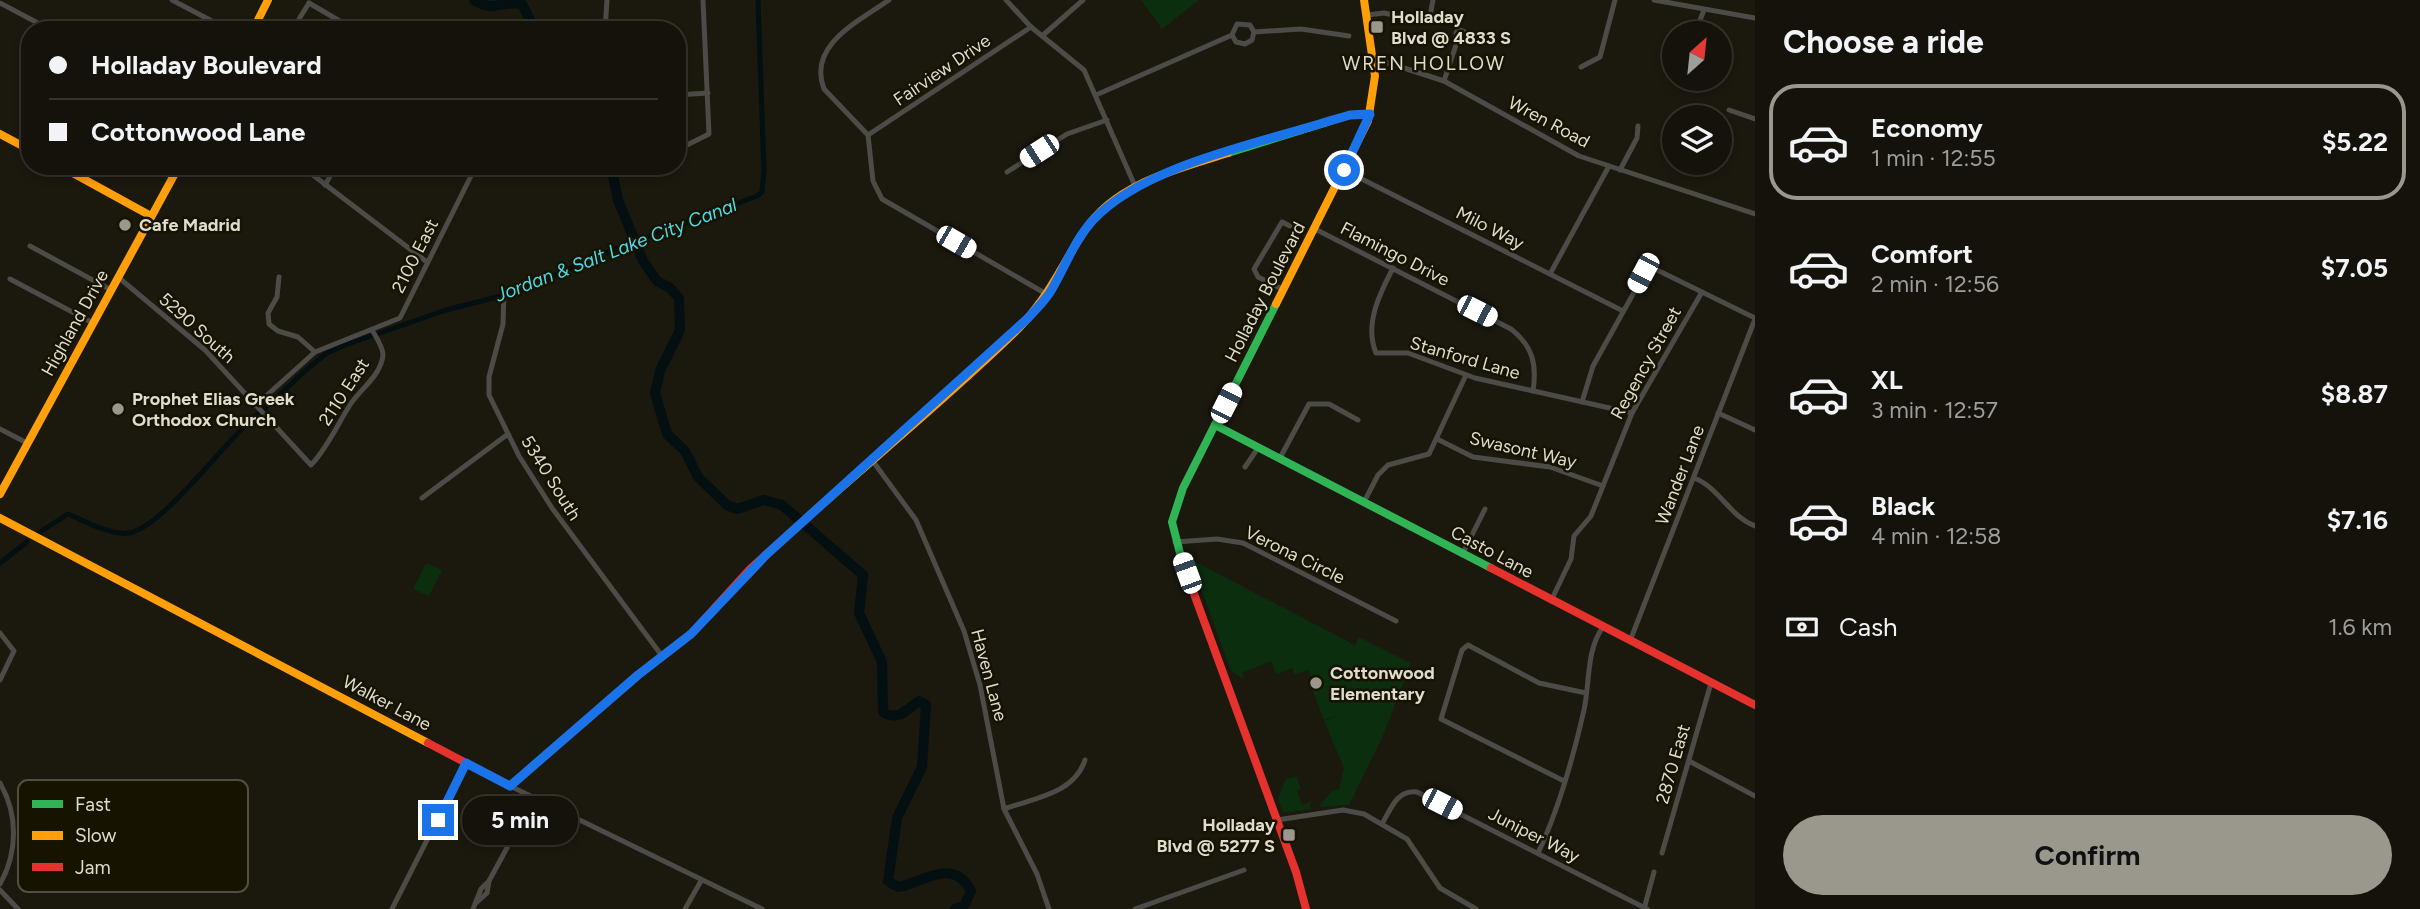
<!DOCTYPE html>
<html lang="en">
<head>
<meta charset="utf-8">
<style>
	:root { --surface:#14120a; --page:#212018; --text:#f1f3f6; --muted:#9d9e9c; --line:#33322b; --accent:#9a978c }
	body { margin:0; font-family:Figtree,sans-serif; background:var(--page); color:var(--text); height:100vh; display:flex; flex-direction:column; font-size:26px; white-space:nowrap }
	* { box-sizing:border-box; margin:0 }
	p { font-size:23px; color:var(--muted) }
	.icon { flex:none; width:38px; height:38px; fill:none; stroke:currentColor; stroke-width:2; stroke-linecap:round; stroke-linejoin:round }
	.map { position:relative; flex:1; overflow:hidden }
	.details { display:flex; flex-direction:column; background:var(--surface); width:665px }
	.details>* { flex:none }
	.guide { position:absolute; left:21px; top:21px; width:665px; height:154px; border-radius:28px; box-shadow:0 4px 10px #0003,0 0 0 2px var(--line); display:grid; align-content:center; height:154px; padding:0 28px; background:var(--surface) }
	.needle { width:46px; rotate:27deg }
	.fabs { position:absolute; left:1662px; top:21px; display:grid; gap:14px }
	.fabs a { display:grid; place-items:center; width:70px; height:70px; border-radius:50%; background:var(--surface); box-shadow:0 4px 10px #0003,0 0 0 2px var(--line); font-size:35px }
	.end { position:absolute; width:32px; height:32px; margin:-16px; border:9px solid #1a73e8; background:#fff; box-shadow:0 0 0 4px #fff }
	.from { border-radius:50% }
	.bubble { position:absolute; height:49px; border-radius:24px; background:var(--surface); box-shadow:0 4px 10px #0003,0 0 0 2px var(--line); font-size:23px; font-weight:700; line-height:49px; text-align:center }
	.car { position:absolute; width:21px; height:42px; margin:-21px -10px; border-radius:9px; box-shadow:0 0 5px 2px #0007; background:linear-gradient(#fff 24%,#345 0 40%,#fff 0 76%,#345 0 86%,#fff 0) }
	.guide b { display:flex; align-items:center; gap:24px; height:66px; font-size:26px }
	.guide b+b { border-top:2px solid var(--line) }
	.guide i { width:18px; height:18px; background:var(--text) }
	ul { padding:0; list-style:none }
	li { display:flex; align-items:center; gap:21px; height:116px; margin:0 14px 10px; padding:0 14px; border:4px solid transparent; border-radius:28px }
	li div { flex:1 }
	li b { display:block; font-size:26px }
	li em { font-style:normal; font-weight:700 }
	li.current { border-color:var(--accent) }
	li>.icon { width:63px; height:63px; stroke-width:1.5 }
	h2 { padding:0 28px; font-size:32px; line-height:84px }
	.pay { display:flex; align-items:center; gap:18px; height:77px; padding:0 28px; font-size:26px }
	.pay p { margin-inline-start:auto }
	.button { display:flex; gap:14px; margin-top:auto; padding:14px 28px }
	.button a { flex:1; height:80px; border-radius:42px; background:var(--accent); color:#111; font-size:28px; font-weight:700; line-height:80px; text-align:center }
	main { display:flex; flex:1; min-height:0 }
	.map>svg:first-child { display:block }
</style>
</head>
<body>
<main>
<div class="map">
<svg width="1755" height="909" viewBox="0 0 1755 909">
	<rect width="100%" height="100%" fill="#1b180e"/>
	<!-- green -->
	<g fill="#0b2e0e">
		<path d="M1141,0H1199L1162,29Z"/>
		<path d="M1190,559L1355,645L1359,637L1411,663L1382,738L1349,805L1318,807L1332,791L1339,789L1344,768L1324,721L1338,715L1324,720L1312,689L1324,684L1315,687L1308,670L1294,675L1293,668L1276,674L1271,661L1242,673L1244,679L1231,671Z"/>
		<path d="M426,563L442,570L429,596L413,589Z"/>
		<path d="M1296,776L1301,789L1297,791L1302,805L1311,801L1310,809L1283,813L1278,799L1285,780Z"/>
	</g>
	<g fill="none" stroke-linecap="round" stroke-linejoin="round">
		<!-- canal -->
		<g stroke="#030f10" stroke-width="5">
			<path d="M264,409L307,369L327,353L345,345L446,310L520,291L597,256L757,196L762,192L764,171L758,0"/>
			<path d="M40,532L68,514C85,521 111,536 130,533C165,525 226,439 259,413"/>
			<path d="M0,563L27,542"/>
		</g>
		<!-- river -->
		<g stroke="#030f10" stroke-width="10">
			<path d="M474,0C494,13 501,0 522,4L535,30"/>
			<path d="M611,166L618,200L643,261L657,281L670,288L679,298L680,330L660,371L655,393L667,434L685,451L698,477L727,505L737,509L764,500L782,505L863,575L859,613L882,662L883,712C897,722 908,709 919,701L926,705L922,767L897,818L888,881L898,887C920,884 953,855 971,891L964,906L955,909"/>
		</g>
		<!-- street -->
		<g stroke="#4d4b48" stroke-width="5">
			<path d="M172,0L229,30"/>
			<path d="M1006,0L1031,27L1084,70L1135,186"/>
			<path d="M1654,0L1755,18"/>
			<path d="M0,3L51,30"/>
			<path d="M309,3L350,27"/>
			<path d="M1367,15L1384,13L1423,21"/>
			<path d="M1430,16L1433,0"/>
			<path d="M299,19L309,3"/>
			<path d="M605,30L607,0"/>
			<path d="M1254,32L1301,29L1349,36"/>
			<path d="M1695,33L1704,10"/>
			<path d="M1042,36L1083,0"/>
			<path d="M1373,58L1444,81L1579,156L1755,214"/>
			<path d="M1581,67L1600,57L1615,0"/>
			<path d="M1444,81L1457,42L1456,33L1458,29L1467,33L1465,42H1457"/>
			<path d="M677,95L708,93"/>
			<path d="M1096,95L1232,35L1237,24L1250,25L1254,32L1252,40L1245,44L1236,42L1232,35"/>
			<path d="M1729,110L1755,119"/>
			<path d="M868,135L873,181L882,199L1048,295"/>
			<path d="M868,135L1031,27"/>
			<path d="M868,135L824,89C807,45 859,21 889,0"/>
			<path d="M677,150L709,134L703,0"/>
			<path d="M301,166L427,262"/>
			<path d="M1344,170L1623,311"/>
			<path d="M1620,170L1637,138L1638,126"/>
			<path d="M1007,172L1067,134L1107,120"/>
			<path d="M325,185L336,166"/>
			<path d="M1315,229L1511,329C1533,346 1537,365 1533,391"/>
			<path d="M30,246L111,290"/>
			<path d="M1393,268C1380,293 1364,324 1376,353H1408L1475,378L1632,413"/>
			<path d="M1550,274L1609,166"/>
			<path d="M118,277L205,350L311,465C328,447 337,425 350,405C360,389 381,376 383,355C383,347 376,337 372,330"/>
			<path d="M279,277L277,297L268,313L269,324L278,331L298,337L315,352"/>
			<path d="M10,279L93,323"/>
			<path d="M504,290L503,324L489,377V395L519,456L552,508L662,656"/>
			<path d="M1284,290L1258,277L1254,269L1282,222L1290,226"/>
			<path d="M1582,402L1593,366L1647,269H1655L1755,318"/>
			<path d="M256,405L315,352L400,318L476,166"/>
			<path d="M1718,413L1755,430"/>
			<path d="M0,429L27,443"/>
			<path d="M1437,439L1473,457L1550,467L1603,486"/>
			<path d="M1280,458L1309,404H1329L1358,420"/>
			<path d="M872,460L916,520L964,631L980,685L1004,809L1037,874L1049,909"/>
			<path d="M1245,467L1258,448"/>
			<path d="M1694,478C1719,487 1730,517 1755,526"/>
			<path d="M422,498L508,434"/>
			<path d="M1364,502L1378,475L1388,465L1429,454L1466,375"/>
			<path d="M1175,542L1217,539L1243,543L1396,621"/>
			<path d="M1462,555L1485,509"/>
			<path d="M1551,601L1571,559L1574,536L1591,516L1632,413L1702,292"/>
			<path d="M0,633L14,651L0,680"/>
			<path d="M1630,641L1755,319"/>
			<path d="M1689,761L1755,796"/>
			<path d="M1564,781L1441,719L1462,650L1468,645L1539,683L1586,693"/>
			<path d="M0,783C18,814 18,852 0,884"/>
			<path d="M510,786L762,909"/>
			<path d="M1004,809C1034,798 1074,794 1085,760"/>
			<path d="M1277,820L1343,810L1364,814L1407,839L1440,888L1476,909"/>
			<path d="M1382,824C1391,809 1396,790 1417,792L1647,909"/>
			<path d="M1538,853C1559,809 1573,758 1584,710C1590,683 1586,650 1603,627"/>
			<path d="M1662,853L1711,683"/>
			<path d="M0,890L18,909"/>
			<path d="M476,903L487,893L489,881"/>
			<path d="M392,909L466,763"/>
			<path d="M473,909L481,889L489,881L534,798"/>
			<path d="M685,909L701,881"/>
			<path d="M1135,909L1244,870"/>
			<path d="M1644,909L1654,872"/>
		</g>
		<!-- fast -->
		<g stroke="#30b455" stroke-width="8">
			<path d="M1228,153L1350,115L1370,114"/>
			<path d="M1215,425L1491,568"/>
			<path d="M1182,561L1172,522L1183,488L1276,304"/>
		</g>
		<!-- slow -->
		<g stroke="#ff9f0a" stroke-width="8">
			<path d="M253,30L268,0"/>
			<path d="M0,134L30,150"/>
			<path d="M60,166L151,216"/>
			<path d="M1276,304L1368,121L1375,76L1364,0"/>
			<path d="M0,494L179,166"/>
			<path d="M809,516C876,456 947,398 1012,335C1048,300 1059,269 1085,230C1116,183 1178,169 1228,153"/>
			<path d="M0,518L428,743"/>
		</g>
		<!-- jam -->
		<g stroke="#e5322d" stroke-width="8">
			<path d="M1182,561L1296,872L1306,909"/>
			<path d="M1491,568L1755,705"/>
			<path d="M428,743L510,786L638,675L691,634L750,569L809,516"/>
		</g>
	</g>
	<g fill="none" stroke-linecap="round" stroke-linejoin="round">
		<!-- route -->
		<path stroke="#1a73e8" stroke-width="9" d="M438,820L466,763L510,786L638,675L691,634L766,555L1028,318C1036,309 1046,300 1052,289C1066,265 1074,241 1093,220C1145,165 1257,144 1329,121L1350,115L1370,114L1344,170"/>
	</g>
	<!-- markers -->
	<g fill="#9a978c" stroke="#171301" stroke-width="2.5">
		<rect x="1370" y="20" width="14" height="14" rx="3.5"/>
		<circle cx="125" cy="225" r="7"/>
		<circle cx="118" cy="409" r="7"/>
		<circle cx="1316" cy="683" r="7"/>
		<rect x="1282" y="828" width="14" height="14" rx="3.5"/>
	</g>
	<g text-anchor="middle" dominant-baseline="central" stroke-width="5" stroke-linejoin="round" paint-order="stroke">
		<!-- poi labels -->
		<g font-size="18" font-weight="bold" fill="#dfdcd0" stroke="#171301" text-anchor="start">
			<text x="1391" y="17">Holladay<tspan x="1391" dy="21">Blvd @ 4833 S</tspan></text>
			<text x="139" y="225">Cafe Madrid</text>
			<text x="132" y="399">Prophet Elias Greek<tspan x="132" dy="21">Orthodox Church</tspan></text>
			<text x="1330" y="673">Cottonwood<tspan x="1330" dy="21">Elementary</tspan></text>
			<text x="1275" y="825" text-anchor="end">Holladay<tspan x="1275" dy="21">Blvd @ 5277 S</tspan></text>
		</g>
		<!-- street labels -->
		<g font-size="18" fill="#dfdcd0" stroke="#171301">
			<text transform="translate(942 70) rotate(-34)">Fairview Drive</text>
			<text transform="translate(1549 122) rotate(28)">Wren Road</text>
			<text transform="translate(1490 228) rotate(27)">Milo Way</text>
			<text transform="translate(1395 254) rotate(27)">Flamingo Drive</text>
			<text transform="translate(415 256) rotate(-63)">2100 East</text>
			<text transform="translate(1265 292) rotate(-63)">Holladay Boulevard</text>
			<text transform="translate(75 323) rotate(-61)">Highland Drive</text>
			<text transform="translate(197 328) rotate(42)">5290 South</text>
			<text transform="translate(1465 358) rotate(16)">Stanford Lane</text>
			<text transform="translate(1646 363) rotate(-61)">Regency Street</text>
			<text transform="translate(344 392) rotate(-57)">2110 East</text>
			<text transform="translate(1523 450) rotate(13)">Swasont Way</text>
			<text transform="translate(1680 475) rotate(-69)">Wander Lane</text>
			<text transform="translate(551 478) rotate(58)">5340 South</text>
			<text transform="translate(1492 552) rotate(28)">Casto Lane</text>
			<text transform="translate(1295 555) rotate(26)">Verona Circle</text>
			<text transform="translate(989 675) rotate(75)">Haven Lane</text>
			<text transform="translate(387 703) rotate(28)">Walker Lane</text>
			<text transform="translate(1673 764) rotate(-74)">2870 East</text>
			<text transform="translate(1534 835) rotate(27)">Juniper Way</text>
		</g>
		<!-- neighbourhood labels -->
		<g font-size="19" letter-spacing="2" fill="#dfdcd0" stroke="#171301">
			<text x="1424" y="63">WREN HOLLOW</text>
		</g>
		<!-- water labels -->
		<g font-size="19" font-style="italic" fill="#4ed9ea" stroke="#171301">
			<text transform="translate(616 250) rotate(-21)">Jordan &amp; Salt Lake City Canal</text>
		</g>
	</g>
	<!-- legend -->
	<rect x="18" y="780" width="230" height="112" rx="10" fill="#171301" stroke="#534f3f" stroke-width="2"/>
	<rect x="32" y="800" width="31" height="8" fill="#30b455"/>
	<rect x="32" y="831" width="31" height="9" fill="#ff9f0a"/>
	<rect x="32" y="863" width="31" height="8" fill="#e5322d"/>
	<g font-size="19" fill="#dfdcd0">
		<text x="75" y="811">Fast</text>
		<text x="75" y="842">Slow</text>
		<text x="75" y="874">Jam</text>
	</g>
</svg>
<div class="fabs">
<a><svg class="needle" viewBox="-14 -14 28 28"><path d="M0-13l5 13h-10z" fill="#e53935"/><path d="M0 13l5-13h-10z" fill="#9d9e9c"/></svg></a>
<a><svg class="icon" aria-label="layers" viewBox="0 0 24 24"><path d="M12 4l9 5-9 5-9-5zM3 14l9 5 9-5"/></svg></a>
</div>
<i class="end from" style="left:1344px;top:170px"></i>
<i class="end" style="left:438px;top:820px"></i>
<div class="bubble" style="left:462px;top:796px;width:116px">5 min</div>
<i class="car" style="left:1039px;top:151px;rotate:237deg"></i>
<i class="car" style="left:956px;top:242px;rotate:120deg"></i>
<i class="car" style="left:1643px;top:273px;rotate:208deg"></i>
<i class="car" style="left:1477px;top:311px;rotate:117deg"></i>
<i class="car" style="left:1226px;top:403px;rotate:27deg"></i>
<i class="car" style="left:1187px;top:573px;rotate:340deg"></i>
<i class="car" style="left:1442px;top:804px;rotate:117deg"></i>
<div class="guide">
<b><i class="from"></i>Holladay Boulevard</b>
<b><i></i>Cottonwood Lane</b>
</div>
</div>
<section class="details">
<h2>Choose a ride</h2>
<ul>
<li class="current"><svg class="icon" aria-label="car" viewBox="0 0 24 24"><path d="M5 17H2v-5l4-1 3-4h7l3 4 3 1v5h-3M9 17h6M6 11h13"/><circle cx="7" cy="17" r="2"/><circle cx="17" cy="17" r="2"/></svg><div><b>Economy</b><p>1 min · 12:55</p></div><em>$5.22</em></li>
<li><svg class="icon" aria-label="car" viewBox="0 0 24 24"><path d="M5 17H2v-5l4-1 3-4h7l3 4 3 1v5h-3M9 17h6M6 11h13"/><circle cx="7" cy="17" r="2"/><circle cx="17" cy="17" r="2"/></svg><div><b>Comfort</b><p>2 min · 12:56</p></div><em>$7.05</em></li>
<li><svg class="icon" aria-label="car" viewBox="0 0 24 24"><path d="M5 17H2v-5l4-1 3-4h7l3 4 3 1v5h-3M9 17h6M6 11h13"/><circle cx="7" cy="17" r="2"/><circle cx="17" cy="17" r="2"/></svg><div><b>XL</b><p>3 min · 12:57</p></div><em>$8.87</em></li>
<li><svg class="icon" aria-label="car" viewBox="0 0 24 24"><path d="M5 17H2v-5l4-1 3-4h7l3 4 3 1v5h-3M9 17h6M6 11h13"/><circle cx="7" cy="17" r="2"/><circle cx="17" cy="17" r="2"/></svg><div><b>Black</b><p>4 min · 12:58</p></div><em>$7.16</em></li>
</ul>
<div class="pay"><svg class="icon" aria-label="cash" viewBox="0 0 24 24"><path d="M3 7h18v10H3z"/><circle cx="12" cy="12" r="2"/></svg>Cash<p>1.6 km</p></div>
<div class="button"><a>Confirm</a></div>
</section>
</main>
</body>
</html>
